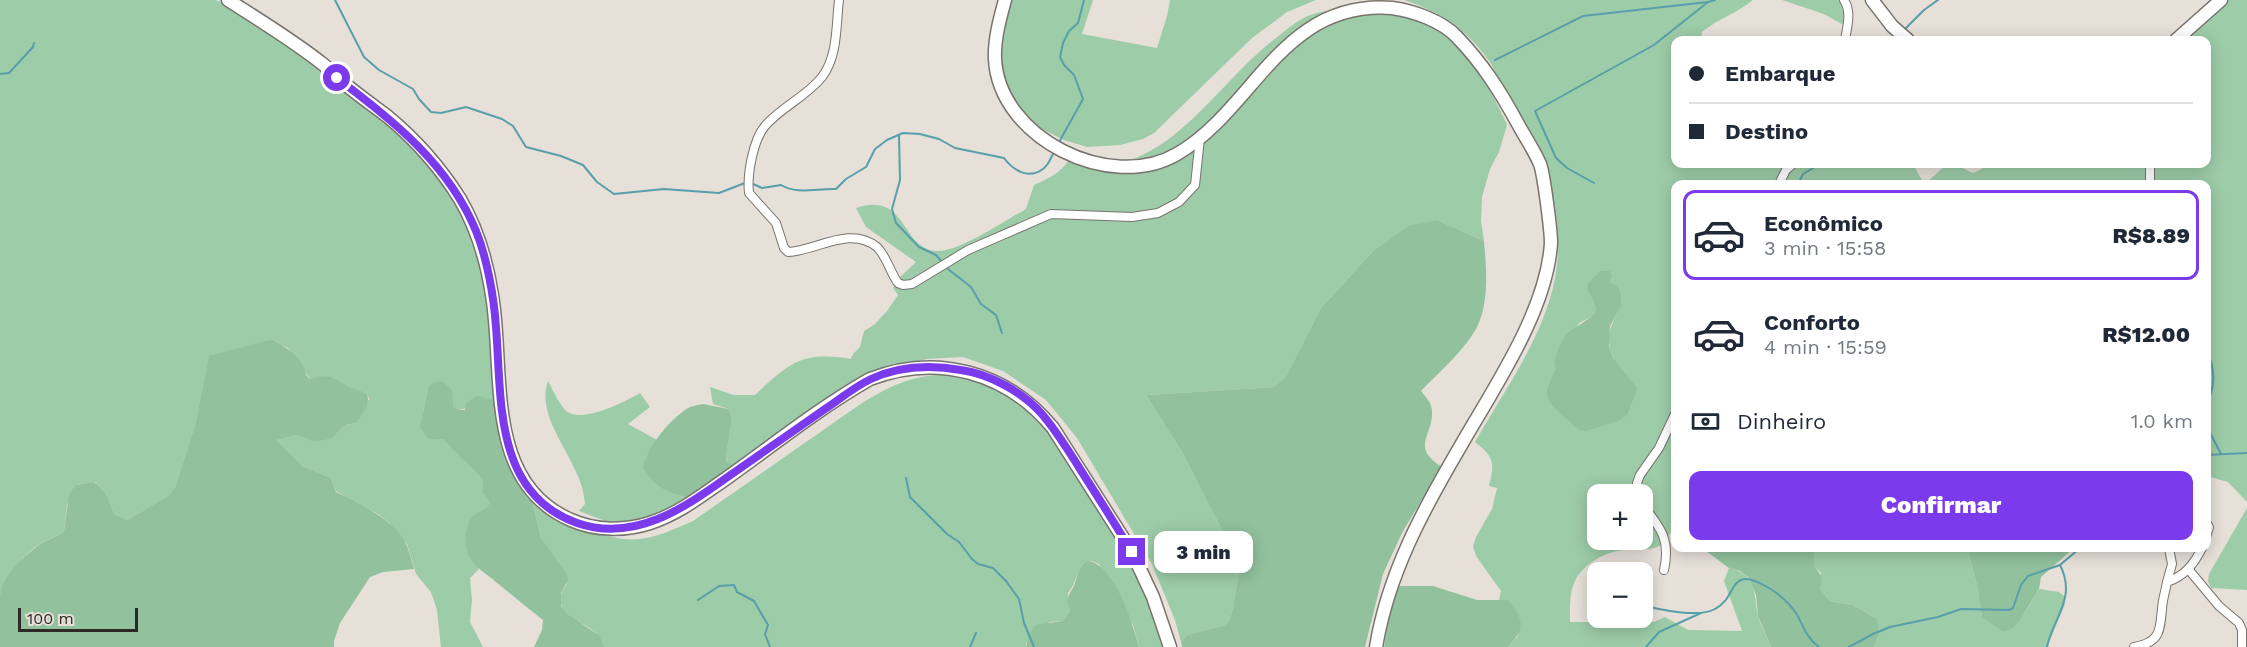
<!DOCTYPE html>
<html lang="pt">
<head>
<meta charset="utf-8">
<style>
	:root { --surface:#fff; --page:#f2f2f3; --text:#1f2937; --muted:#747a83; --line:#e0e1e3; --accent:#7c3aed }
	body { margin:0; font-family:"Work Sans",sans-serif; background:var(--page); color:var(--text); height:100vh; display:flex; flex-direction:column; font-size:22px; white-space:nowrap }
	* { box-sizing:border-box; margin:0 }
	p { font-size:20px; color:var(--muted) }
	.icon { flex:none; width:33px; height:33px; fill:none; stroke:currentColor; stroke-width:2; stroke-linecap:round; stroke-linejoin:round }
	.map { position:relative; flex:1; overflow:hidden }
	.panel { position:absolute; left:1671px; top:180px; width:540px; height:372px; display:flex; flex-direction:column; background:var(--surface); border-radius:12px; box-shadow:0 3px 15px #0003 }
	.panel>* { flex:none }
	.top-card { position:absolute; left:1671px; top:36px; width:540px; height:132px; border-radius:12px; box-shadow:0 3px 15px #0003; display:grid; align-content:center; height:132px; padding:0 18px; background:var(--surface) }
	.tools { position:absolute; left:1587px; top:484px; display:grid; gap:12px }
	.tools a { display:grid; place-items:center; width:66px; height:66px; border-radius:12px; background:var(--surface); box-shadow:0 3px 15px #0003; font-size:30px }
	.scale { position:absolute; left:18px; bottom:15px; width:120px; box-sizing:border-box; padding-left:6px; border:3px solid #2c2927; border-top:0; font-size:16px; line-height:21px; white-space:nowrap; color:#2c2927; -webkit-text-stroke:4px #e6e0d9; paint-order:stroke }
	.end { position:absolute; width:27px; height:27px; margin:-14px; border:8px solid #7c3aed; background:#fff; box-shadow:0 0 0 3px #fff }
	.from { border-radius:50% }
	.bubble { position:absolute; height:42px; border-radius:12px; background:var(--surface); box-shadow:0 3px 15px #0003; font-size:20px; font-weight:800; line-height:42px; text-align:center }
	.top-card b { display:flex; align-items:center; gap:21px; height:57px; font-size:22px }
	.top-card b+b { border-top:2px solid var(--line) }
	.top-card i { width:15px; height:15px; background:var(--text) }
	ul { padding:10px 0 0; list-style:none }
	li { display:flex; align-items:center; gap:18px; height:90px; margin:0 12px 9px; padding:0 6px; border:3px solid transparent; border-radius:12px }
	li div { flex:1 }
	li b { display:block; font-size:22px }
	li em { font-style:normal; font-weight:800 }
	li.active { border-color:var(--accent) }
	li>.icon { width:54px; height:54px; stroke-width:1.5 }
	.pay { display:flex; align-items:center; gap:15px; height:66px; padding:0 18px; font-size:22px }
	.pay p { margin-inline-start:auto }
	.cta { display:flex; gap:12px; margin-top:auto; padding:12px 18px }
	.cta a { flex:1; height:69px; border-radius:12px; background:var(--accent); color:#fff; font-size:24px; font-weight:800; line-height:69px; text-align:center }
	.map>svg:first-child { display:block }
</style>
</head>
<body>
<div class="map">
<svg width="2247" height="647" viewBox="0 0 2247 647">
	<rect width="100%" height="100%" fill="#e6e0d9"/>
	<!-- green -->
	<g fill="#9dcca8" fill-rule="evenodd">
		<path d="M0,0H215L233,6L249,15L380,115L420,153L459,204L484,264L500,401L458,410L428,388L423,413L443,439L484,480L482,492L490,503L486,510C456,519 465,550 479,569L470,578L472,600L470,622L483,647H441L437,610L431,592L416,574L407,544L389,523L378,514L336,491L331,478L303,466L275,440L297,435L332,438L346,425L356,423L369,399L367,394C360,390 354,389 348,386C331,376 330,374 311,380L288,348L272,339L209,357L195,425L175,487L168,496L127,520L114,514C110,501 106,491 95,482L76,485L67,504L64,531C57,537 51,538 43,542C23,553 9,574 0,594Z"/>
		<path d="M1009,0H1093L1082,34L1157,48L1167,16L1170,0H1316L1287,12L1252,38L1154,133L1143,139L1120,145L1087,147L1064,140L1040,128L1023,113L1002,83L998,38Z"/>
		<path d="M1404,0H1753C1737,13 1718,19 1702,32L1701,40H1676V164H1913L1924,184H1676L1675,526C1670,532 1667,540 1661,545C1651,552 1636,548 1625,550C1606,551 1583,564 1575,581C1569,593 1570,609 1570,622H1654L1665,617L1688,630L1742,631L1724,581L1729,568C1758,575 1753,592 1758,616C1761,626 1767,637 1771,647H1508L1518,636L1508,600H1499L1501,591L1476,556L1473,546L1476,537L1492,509L1497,488L1489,486C1495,463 1494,457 1475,442C1525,355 1583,286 1547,180C1543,169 1536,158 1531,147C1518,119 1505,92 1492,65C1468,30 1443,13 1404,0ZM1609,282L1613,286L1619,288C1628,313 1600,323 1612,355C1616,367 1630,379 1638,389L1628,414L1566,417L1552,406L1547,388L1579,323L1591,317L1596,310L1593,300L1587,291ZM1598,495H1642V540H1598Z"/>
		<path d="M1782,0H1844L1847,27L1824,14Z"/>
		<path d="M2220,0H2247V502L2228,482L2207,476L2206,184H1925L1947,164H1954L1973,173L1992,164H2206V40H2178Z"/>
		<path d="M1346,7C1366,10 1388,10 1406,15C1459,30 1486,78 1507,125L1499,152L1490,169L1482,197L1481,221L1484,241L1437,220L1372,252L1321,308L1286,376L1274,387L1146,395L1182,452L1240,565L1233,608L1229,621L1225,625L1187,635L1181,642L1175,620L1152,564L1077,438L1046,400L1003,371L963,357L926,359L890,371L817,417L732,480L726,456L732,419L729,409L713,404L710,387L734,395H755C790,363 801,351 851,359L853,354L860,347L864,331L875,324L887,311L898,295L893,288L900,277L916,262L866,227L856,208C909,190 900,252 939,251C960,251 1006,220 1026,209L1034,185C1047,179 1064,172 1070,157C1092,160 1117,166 1138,157C1188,137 1232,71 1276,38C1287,29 1298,20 1310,15C1322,11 1335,10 1346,7Z"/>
		<path d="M949,374L993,383L1039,413L1138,565L1167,647H1139L1133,625L1099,564L1092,561H1086C1074,573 1078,581 1068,593L1070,610L1063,621L1050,622L1026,643V647H605C603,643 602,638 598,635C583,619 545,613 567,584L541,538L529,488C562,509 598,544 640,539C659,537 676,528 693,521L862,403C894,384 910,376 949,374Z"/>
		<path d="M548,381C553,390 558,402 565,410C580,425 625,402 640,393L650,407L628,424L657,440L646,458L644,468L648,475L704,499L660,521L613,524L579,511L585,504C583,461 534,422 548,381Z"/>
		<path d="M2247,508V590L2211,588L2208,581L2209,574Z"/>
		<path d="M1811,548H1967L1977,585L1982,617L2002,632C2021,624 2029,606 2039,589L2059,592L2065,597V604L2047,647H1874L1878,638L1877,619L1853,605L1830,601L1820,589L1821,573L1815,567L1814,551Z"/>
	</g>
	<!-- forest -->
	<g fill="#91c29d">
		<path d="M1437,220L1484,241C1486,266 1489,295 1480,320C1471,345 1440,371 1421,391C1426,398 1432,402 1432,412C1433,436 1410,447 1442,467L1403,531L1383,574L1365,647H1182L1181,642L1187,635L1225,625L1229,621L1233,608L1240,565L1182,452L1146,395L1274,387L1286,376L1321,308L1372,252L1409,226Z"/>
		<path d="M1601,271H1610L1612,275L1609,282L1619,288L1621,294V306L1610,326L1609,346L1613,358L1638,389L1628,414L1618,421L1586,431L1579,430L1552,406L1547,396V388L1556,368L1554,363L1558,350L1566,334L1591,317L1596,310L1593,300L1587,291L1588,283Z"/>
		<path d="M272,339C283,345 297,354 303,366C306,372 305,375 310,379C330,374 331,376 348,386C354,389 361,390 367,394C371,404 362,414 356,423L346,425L332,438L324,440L313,441L297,435L276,440L303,466L331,478L336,492C358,502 398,522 407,546C410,554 412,562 414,569L383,572L370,577L340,623L334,641V647H0C0,630 0,612 0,595C3,575 24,556 40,544C48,539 56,538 64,531L69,494L76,485L94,482C106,490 110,501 114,514L127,520L168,496L175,487L195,425L209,356Z"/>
		<path d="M436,382H443L452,390L453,406L458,410H465L466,404L476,396L500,401L529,488L541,538L566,573L568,580L561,593V606L568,614L600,636L605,647H534L542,630L543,620C527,608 512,595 496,582C487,574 475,568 469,556C465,548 464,534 468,524C472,512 484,513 490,503L482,492L483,480C471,466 456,454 443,439H429L420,428L428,388L432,383Z"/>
		<path d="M703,404L729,409L732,419L726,456L727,462L732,464L735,469L704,499C675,495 660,494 643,468C648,446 667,423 685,410C690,406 698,405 703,404Z"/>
		<path d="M1702,548H1811L1814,551L1815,567L1822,577L1820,589L1830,601L1853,605L1877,619C1880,630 1879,637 1874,647H1771L1758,616L1756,595L1749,578L1740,571L1729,568Z"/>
		<path d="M1967,548H2074L2041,577L2039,589L2022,617L2013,628L2002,632L1982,617L1977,585Z"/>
		<path d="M1086,561C1113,560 1133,624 1139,647H1026L1030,632L1035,625L1063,621L1070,610C1064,597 1071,594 1075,583C1078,573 1078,569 1086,561Z"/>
		<path d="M1394,586H1433L1477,600H1508C1524,620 1526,628 1508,647H1384Z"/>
	</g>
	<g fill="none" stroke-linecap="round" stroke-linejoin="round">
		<!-- stream -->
		<g stroke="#589fab" stroke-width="2">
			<path d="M335,0L364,57L379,70L413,89L419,99L431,112L441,113L466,107L502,119L513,126L526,147L561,156L583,165L597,182L614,194L664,189L719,193L745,183"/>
			<path d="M1904,30L1924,10L1938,0"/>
			<path d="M1495,60L1583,16L1708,2L1715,0"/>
			<path d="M0,74L9,73L33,47L34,43"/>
			<path d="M899,136L900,180L892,209L896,223L919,247L936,255L948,269L971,287L981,304L996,315L1002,333"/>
			<path d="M1058,144L1083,99L1074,75L1064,65L1060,57L1063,43L1069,31L1078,23L1084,0"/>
			<path d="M751,183L762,188L781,185C798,195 817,188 836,189L846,179L866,167L875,149L887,140L903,133L920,134L939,139L955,148L1004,158C1013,170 1028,180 1043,169C1049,165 1051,157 1054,152"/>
			<path d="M1594,183L1567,168L1556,158L1535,111L1654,45L1708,2"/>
			<path d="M1798,184L1803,174L1820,164"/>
			<path d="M2206,349C2215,368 2217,386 2206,404"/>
			<path d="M2206,425L2221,454"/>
			<path d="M2206,455L2247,453"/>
			<path d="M906,478L910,497L947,534L959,542L972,559L978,564L993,568L1006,581L1019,599L1024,623L1034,647"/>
			<path d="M698,600L719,586L734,585L737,592L754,601L768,625L765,634L770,647"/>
			<path d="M1642,605C1660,610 1699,618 1715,609C1739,597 1727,563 1769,588C1779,594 1789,603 1796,613C1803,625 1807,639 1819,647"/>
			<path d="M970,647L976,633"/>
			<path d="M1646,647L1659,632L1701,613"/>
			<path d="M1849,647L1873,634L1890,627L1938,617L1961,609L2009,610L2013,608L2021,585L2028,576L2060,565L2080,548"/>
			<path d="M2047,647C2053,618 2077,598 2060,565"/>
		</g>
		<defs>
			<g id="minor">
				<path d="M839,0C836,25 838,56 822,77C806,97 781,107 765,126C753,140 747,175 749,193L776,223L784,248L788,252C816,251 850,225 877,247C887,257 890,272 898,283L903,285L912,284L968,250L1051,214L1132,217L1158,213L1179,202L1195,185L1200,138"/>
				<path d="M1844,0C1852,12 1847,27 1845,40"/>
				<path d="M2150,164V184"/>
				<path d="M1779,184L1786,170L1793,164"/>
				<path d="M1638,495L1637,483L1640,475L1659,448L1676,412"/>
				<path d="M1642,504C1660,527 1671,539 1664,570"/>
				<path d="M2206,522L2209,527L2206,537"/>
				<path d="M2189,570L2219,606L2239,623L2242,630V647"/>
				<path d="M2167,582L2172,564L2169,548"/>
				<path d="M2134,647C2165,642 2159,625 2163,601C2164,595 2166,588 2167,582C2185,576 2194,564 2202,548"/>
			</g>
			<g id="highway">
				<path d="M228,0C261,21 294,41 324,65C330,70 334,75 339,79C354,92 371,104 387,116C416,140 440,167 460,199C477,228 487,262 492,295C505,371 483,482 571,520C596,531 625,531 650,523C678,514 701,496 724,480C772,446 819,408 870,379C937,353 1007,372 1053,428L1132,552L1153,597L1170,647"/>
				<path d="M1005,0C1000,18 994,40 995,59C999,138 1110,193 1177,154C1255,109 1281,0 1392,8C1414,11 1442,21 1457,37C1483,64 1500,91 1518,124C1525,137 1534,150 1540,164C1544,175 1551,231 1551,243C1547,311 1493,389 1460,447C1423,510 1388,574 1376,647"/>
				<path d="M1872,0L1892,26L1908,40"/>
				<path d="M2176,40L2221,0"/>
			</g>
		</defs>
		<!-- minor casing -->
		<use href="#minor" stroke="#79736e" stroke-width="10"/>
		<!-- highway casing -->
		<use href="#highway" stroke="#79736e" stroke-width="15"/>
		<!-- minor -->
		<use href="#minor" stroke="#fff" stroke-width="8"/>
		<!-- highway -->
		<use href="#highway" stroke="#fff" stroke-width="12"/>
	</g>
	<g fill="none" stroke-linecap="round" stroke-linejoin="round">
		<!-- route -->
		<path stroke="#7c3aed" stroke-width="8" d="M337,78C393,121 448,163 476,231C487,258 494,297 496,327C502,398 493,493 577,523C635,543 684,508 729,476C761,454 793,431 825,409C840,399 854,387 871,379C899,366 932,365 961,370C990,374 1022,392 1041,413C1056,430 1068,450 1080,469C1098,497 1115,524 1132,552"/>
	</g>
</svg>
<div class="tools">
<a>+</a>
<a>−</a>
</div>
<div class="scale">100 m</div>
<i class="end from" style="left:337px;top:78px"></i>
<i class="end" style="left:1132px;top:552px"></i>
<div class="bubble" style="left:1154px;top:531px;width:99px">3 min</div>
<div class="top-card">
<b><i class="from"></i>Embarque</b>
<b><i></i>Destino</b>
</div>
<section class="panel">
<ul>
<li class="active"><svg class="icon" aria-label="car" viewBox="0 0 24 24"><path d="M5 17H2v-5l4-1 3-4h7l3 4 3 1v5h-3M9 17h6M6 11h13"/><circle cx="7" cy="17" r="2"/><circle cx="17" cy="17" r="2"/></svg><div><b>Econômico</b><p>3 min · 15:58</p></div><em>R$8.89</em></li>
<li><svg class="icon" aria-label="car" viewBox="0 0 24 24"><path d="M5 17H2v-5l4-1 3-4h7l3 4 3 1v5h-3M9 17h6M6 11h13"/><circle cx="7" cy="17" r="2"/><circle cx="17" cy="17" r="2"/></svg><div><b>Conforto</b><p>4 min · 15:59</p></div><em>R$12.00</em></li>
</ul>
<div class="pay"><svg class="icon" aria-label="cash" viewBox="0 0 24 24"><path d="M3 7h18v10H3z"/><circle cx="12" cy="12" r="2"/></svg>Dinheiro<p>1.0 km</p></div>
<div class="cta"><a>Confirmar</a></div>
</section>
</div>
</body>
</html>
